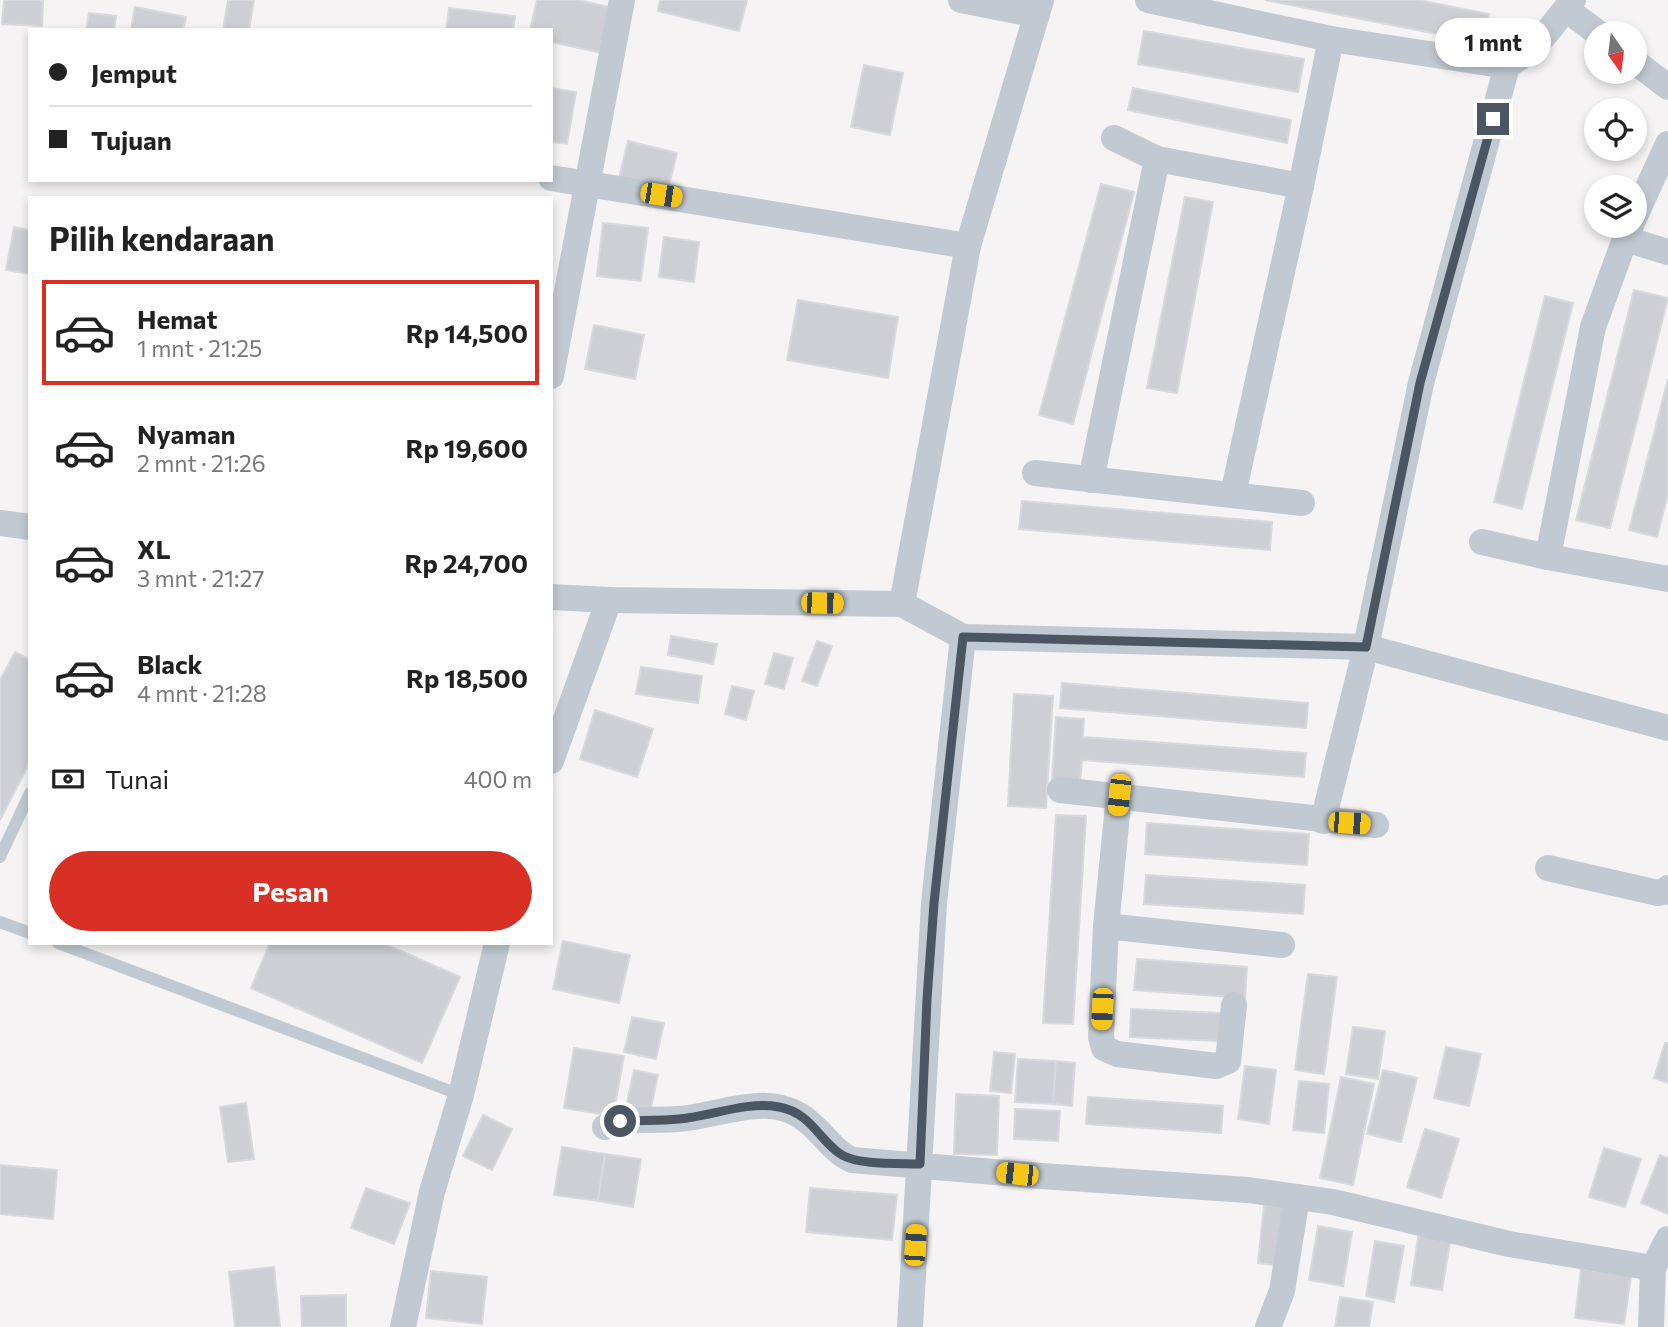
<!DOCTYPE html>
<html lang="id">
<head>
<meta charset="utf-8">
<style>
	:root { --surface:#fff; --page:#f2f2f2; --text:#222; --muted:#767676; --line:#e0e0e0; --accent:#d93025 }
	body { margin:0; font-family:Commissioner,sans-serif; background:var(--page); color:var(--text); height:100vh; display:flex; flex-direction:column; font-size:26px; white-space:nowrap }
	* { box-sizing:border-box; margin:0 }
	p { font-size:23px; color:var(--muted) }
	.icon { flex:none; width:38px; height:38px; fill:none; stroke:currentColor; stroke-width:2; stroke-linecap:round; stroke-linejoin:round }
	.map { position:relative; flex:1; overflow:hidden }
	.sheet { position:absolute; left:28px; top:196px; width:525px; height:749px; display:flex; flex-direction:column; background:var(--surface); border-radius:0px; box-shadow:0 4px 10px #0003 }
	.sheet>* { flex:none }
	.hud { position:absolute; left:28px; top:28px; width:525px; height:154px; border-radius:0px; box-shadow:0 4px 10px #0003; display:grid; align-content:center; height:154px; padding:0 21px; background:var(--surface) }
	.needle { width:46px; rotate:166deg }
	.controls { position:absolute; left:1584px; top:21px; display:grid; gap:14px }
	.controls a { display:grid; place-items:center; width:63px; height:63px; border-radius:50%; background:var(--surface); box-shadow:0 4px 10px #0003; font-size:35px }
	.end { position:absolute; width:32px; height:32px; margin:-16px; border:9px solid #4a5661; background:#fff; box-shadow:0 0 0 4px #fff }
	.from { border-radius:50% }
	.bubble { position:absolute; height:49px; border-radius:24px; background:var(--surface); box-shadow:0 4px 10px #0003; font-size:23px; font-weight:700; line-height:49px; text-align:center }
	.car { position:absolute; width:21px; height:42px; margin:-21px -10px; border-radius:9px; box-shadow:0 0 5px 2px #0007; background:linear-gradient(#f5c518 24%,#345 0 40%,#f5c518 0 76%,#345 0 86%,#f5c518 0) }
	.hud b { display:flex; align-items:center; gap:24px; height:66px; font-size:26px }
	.hud b+b { border-top:2px solid var(--line) }
	.hud i { width:18px; height:18px; background:var(--text) }
	ul { padding:0; list-style:none }
	li { display:flex; align-items:center; gap:21px; height:105px; margin:0 14px 10px; padding:0 7px; border:4px solid transparent; border-radius:0px }
	li div { flex:1 }
	li b { display:block; font-size:26px }
	li em { font-style:normal; font-weight:700 }
	li.selected { border-color:var(--accent) }
	li>.icon { width:63px; height:63px; stroke-width:1.5 }
	h2 { padding:0 21px; font-size:32px; line-height:84px }
	.pay { display:flex; align-items:center; gap:18px; height:77px; padding:0 21px; font-size:26px }
	.pay p { margin-inline-start:auto }
	.cta { display:flex; gap:14px; margin-top:auto; padding:14px 21px }
	.cta a { flex:1; height:80px; border-radius:42px; background:var(--accent); color:#fff; font-size:28px; font-weight:700; line-height:80px; text-align:center }
	.map>svg:first-child { display:block }
</style>
</head>
<body>
<div class="map">
<svg width="1668" height="1327" viewBox="0 0 1668 1327">
	<rect width="100%" height="100%" fill="#f5f3f3"/>
	<!-- building -->
	<g fill="#cdcfd5" stroke="#d7d9de" stroke-width="2">
		<path d="M4,0H43L42,26L2,24Z"/>
		<path d="M228,0H254L249,30H223Z"/>
		<path d="M537,0H578L613,8L602,53L551,42V30H530Z"/>
		<path d="M660,0H747L739,31L658,11Z"/>
		<path d="M1265,0H1418L1489,14L1483,43Z"/>
		<path d="M135,7L186,17L183,30H131Z"/>
		<path d="M449,8L515,16L513,30H446Z"/>
		<path d="M89,13L116,16L114,30H86Z"/>
		<path d="M1144,31L1304,59L1298,92L1138,64Z"/>
		<path d="M864,65L903,73L890,135L851,127Z"/>
		<path d="M551,88L576,92L567,144L551,142Z"/>
		<path d="M1133,88L1291,120L1287,143L1128,110Z"/>
		<path d="M628,141L677,153L667,193L618,182Z"/>
		<path d="M1101,184L1134,192L1073,424L1039,415Z"/>
		<path d="M1185,197L1213,202L1177,393L1147,388Z"/>
		<path d="M603,223L648,228L641,281L597,276Z"/>
		<path d="M14,227L30,230V274L6,270Z"/>
		<path d="M664,237L699,242L694,282L659,277Z"/>
		<path d="M1634,290L1668,298L1610,528L1576,520Z"/>
		<path d="M1545,296L1573,303L1522,509L1494,502Z"/>
		<path d="M798,300L898,317L888,378L787,360Z"/>
		<path d="M594,325L644,335L635,379L585,369Z"/>
		<path d="M1668,379V494L1657,537L1629,530Z"/>
		<path d="M1022,501L1272,522L1270,550L1019,529Z"/>
		<path d="M671,636L717,644L713,664L668,655Z"/>
		<path d="M817,641L832,646L817,686L802,681Z"/>
		<path d="M15,652L30,660V762L0,820V680Z"/>
		<path d="M774,653L793,658L784,689L765,684Z"/>
		<path d="M641,667L702,676L698,703L636,694Z"/>
		<path d="M1062,683L1308,703L1306,728L1060,708Z"/>
		<path d="M732,686L754,691L746,720L725,714Z"/>
		<path d="M1014,694L1053,696L1046,808L1008,806Z"/>
		<path d="M595,710L653,729L637,777L580,759Z"/>
		<path d="M1056,717L1084,719L1083,737L1306,753L1304,777L1082,760L1080,781L1052,780Z"/>
		<path d="M1056,815L1086,816L1073,1024L1043,1023Z"/>
		<path d="M1147,823L1309,834L1307,865L1145,854Z"/>
		<path d="M1146,875L1305,885L1303,914L1144,904Z"/>
		<path d="M563,941L630,955L619,1003L553,989Z"/>
		<path d="M270,943H383L460,977L422,1063L251,988Z"/>
		<path d="M1137,959L1247,967L1245,998L1134,990Z"/>
		<path d="M1308,974L1337,977L1324,1074L1295,1070Z"/>
		<path d="M1131,1009L1221,1013L1219,1041L1130,1037Z"/>
		<path d="M632,1017L664,1023L656,1059L624,1052Z"/>
		<path d="M1353,1027L1385,1031L1378,1079L1346,1074Z"/>
		<path d="M1665,1043H1668V1083L1654,1078Z"/>
		<path d="M1446,1047L1481,1054L1469,1106L1434,1098Z"/>
		<path d="M574,1048L624,1056L613,1116L564,1108Z"/>
		<path d="M994,1052L1015,1054L1011,1093L990,1091Z"/>
		<path d="M1018,1059L1056,1061L1053,1104L1015,1102Z"/>
		<path d="M1056,1061L1075,1063L1072,1106L1053,1104Z"/>
		<path d="M1245,1066L1276,1070L1269,1124L1238,1119Z"/>
		<path d="M634,1070L658,1075L649,1117L625,1111Z"/>
		<path d="M1383,1070L1417,1078L1401,1142L1367,1134Z"/>
		<path d="M1341,1077L1374,1084L1353,1185L1320,1178Z"/>
		<path d="M1299,1081L1329,1084L1324,1133L1293,1130Z"/>
		<path d="M956,1094L999,1096L997,1155L954,1154Z"/>
		<path d="M1088,1097L1223,1106L1221,1133L1086,1124Z"/>
		<path d="M246,1103L254,1159L228,1162L220,1107Z"/>
		<path d="M1015,1109L1060,1111L1058,1141L1014,1139Z"/>
		<path d="M483,1115L512,1129L492,1170L463,1156Z"/>
		<path d="M1425,1129L1459,1139L1441,1198L1407,1187Z"/>
		<path d="M562,1147L605,1154L598,1201L554,1195Z"/>
		<path d="M1604,1148L1641,1159L1625,1207L1589,1197Z"/>
		<path d="M605,1154L641,1159L633,1207L598,1201Z"/>
		<path d="M1660,1155L1668,1158V1214L1641,1203Z"/>
		<path d="M0,1165L57,1170L53,1219L0,1214Z"/>
		<path d="M366,1188L410,1203L394,1244L351,1228Z"/>
		<path d="M810,1188L897,1195L892,1240L806,1232Z"/>
		<path d="M1264,1205L1292,1208L1286,1266L1258,1263Z"/>
		<path d="M1318,1226L1352,1232L1343,1286L1309,1280Z"/>
		<path d="M1419,1231L1451,1236L1442,1290L1411,1285Z"/>
		<path d="M1375,1241L1404,1246L1394,1302L1366,1296Z"/>
		<path d="M274,1267L280,1327H235L229,1272Z"/>
		<path d="M1581,1269L1631,1276L1624,1324L1575,1318Z"/>
		<path d="M431,1271L487,1277L482,1324L426,1318Z"/>
		<path d="M346,1295V1327H302L301,1296Z"/>
		<path d="M1340,1297L1373,1302L1369,1327H1335Z"/>
	</g>
	<g fill="none" stroke-linecap="round" stroke-linejoin="round">
		<!-- service -->
		<g stroke="#c1cad2" stroke-width="12">
			<path d="M0,857L30,793"/>
			<path d="M0,922L30,933"/>
			<path d="M58,943L461,1095"/>
		</g>
		<!-- minor -->
		<g stroke="#c1cad2" stroke-width="26">
			<path d="M961,0L1037,15"/>
			<path d="M1148,0L1331,39L1507,66"/>
			<path d="M1567,10L1598,33"/>
			<path d="M1634,61L1668,87"/>
			<path d="M1114,138L1157,159L1301,186"/>
			<path d="M551,178L968,246"/>
			<path d="M1634,218L1668,144"/>
			<path d="M1631,226L1625,239L1668,252"/>
			<path d="M551,376L622,0"/>
			<path d="M1035,473L1302,503"/>
			<path d="M1091,480L1157,159"/>
			<path d="M1233,494L1301,186L1331,39"/>
			<path d="M0,523L30,527"/>
			<path d="M1482,542L1548,557L1668,579"/>
			<path d="M1548,557L1593,327L1625,239"/>
			<path d="M551,597L609,600L902,604L963,637L1366,647L1668,728"/>
			<path d="M902,604L968,246L1041,0"/>
			<path d="M551,761L609,600"/>
			<path d="M1060,790L1376,825"/>
			<path d="M1119,795L1106,926L1101,1037L1104,1048L1117,1054L1216,1066L1228,1061L1234,1005"/>
			<path d="M1323,821L1366,647L1421,383L1507,66L1535,47L1573,0"/>
			<path d="M1548,868L1658,893L1664,892L1668,888"/>
			<path d="M1106,926L1282,945"/>
			<path d="M605,1127C629,1117 653,1121 679,1119C705,1117 732,1107 758,1106C773,1105 787,1108 799,1115C820,1127 830,1150 852,1160L1041,1176L1248,1190L1333,1202L1509,1244L1653,1268"/>
			<path d="M403,1327L432,1192L461,1095L497,943"/>
			<path d="M910,1327L934,903L963,637"/>
			<path d="M1268,1327L1282,1291L1297,1197"/>
			<path d="M1651,1327L1653,1268L1668,1239"/>
		</g>
	</g>
	<g fill="none" stroke-linecap="round" stroke-linejoin="round">
		<!-- route -->
		<path stroke="#4a5661" stroke-width="9" d="M620,1121C640,1120 660,1121 679,1119C712,1116 746,1101 779,1107C812,1113 819,1141 842,1155C858,1165 900,1163 920,1164L927,999L934,903L963,637L1366,647L1420,383L1493,119"/>
	</g>
</svg>
<div class="controls">
<a><svg class="needle" viewBox="-14 -14 28 28"><path d="M0-13l5 13h-10z" fill="#e53935"/><path d="M0 13l5-13h-10z" fill="#767676"/></svg></a>
<a><svg class="icon" aria-label="locate" viewBox="0 0 24 24"><circle cx="12" cy="12" r="6"/><path d="M12 2v4M12 18v4M2 12h4M18 12h4"/></svg></a>
<a><svg class="icon" aria-label="layers" viewBox="0 0 24 24"><path d="M12 4l9 5-9 5-9-5zM3 14l9 5 9-5"/></svg></a>
</div>
<i class="end from" style="left:620px;top:1121px"></i>
<i class="end" style="left:1493px;top:119px"></i>
<div class="bubble" style="left:1435px;top:18px;width:116px">1 mnt</div>
<i class="car" style="left:661px;top:195px;rotate:99deg"></i>
<i class="car" style="left:822px;top:603px;rotate:91deg"></i>
<i class="car" style="left:1119px;top:795px;rotate:186deg"></i>
<i class="car" style="left:1349px;top:823px;rotate:94deg"></i>
<i class="car" style="left:1102px;top:1009px;rotate:183deg"></i>
<i class="car" style="left:1017px;top:1174px;rotate:276deg"></i>
<i class="car" style="left:915px;top:1245px;rotate:4deg"></i>
<div class="hud">
<b><i class="from"></i>Jemput</b>
<b><i></i>Tujuan</b>
</div>
<section class="sheet">
<h2>Pilih kendaraan</h2>
<ul>
<li class="selected"><svg class="icon" aria-label="car" viewBox="0 0 24 24"><path d="M5 17H2v-5l4-1 3-4h7l3 4 3 1v5h-3M9 17h6M6 11h13"/><circle cx="7" cy="17" r="2"/><circle cx="17" cy="17" r="2"/></svg><div><b>Hemat</b><p>1 mnt · 21:25</p></div><em>Rp 14,500</em></li>
<li><svg class="icon" aria-label="car" viewBox="0 0 24 24"><path d="M5 17H2v-5l4-1 3-4h7l3 4 3 1v5h-3M9 17h6M6 11h13"/><circle cx="7" cy="17" r="2"/><circle cx="17" cy="17" r="2"/></svg><div><b>Nyaman</b><p>2 mnt · 21:26</p></div><em>Rp 19,600</em></li>
<li><svg class="icon" aria-label="car" viewBox="0 0 24 24"><path d="M5 17H2v-5l4-1 3-4h7l3 4 3 1v5h-3M9 17h6M6 11h13"/><circle cx="7" cy="17" r="2"/><circle cx="17" cy="17" r="2"/></svg><div><b>XL</b><p>3 mnt · 21:27</p></div><em>Rp 24,700</em></li>
<li><svg class="icon" aria-label="car" viewBox="0 0 24 24"><path d="M5 17H2v-5l4-1 3-4h7l3 4 3 1v5h-3M9 17h6M6 11h13"/><circle cx="7" cy="17" r="2"/><circle cx="17" cy="17" r="2"/></svg><div><b>Black</b><p>4 mnt · 21:28</p></div><em>Rp 18,500</em></li>
</ul>
<div class="pay"><svg class="icon" aria-label="cash" viewBox="0 0 24 24"><path d="M3 7h18v10H3z"/><circle cx="12" cy="12" r="2"/></svg>Tunai<p>400 m</p></div>
<div class="cta"><a>Pesan</a></div>
</section>
</div>
</body>
</html>
